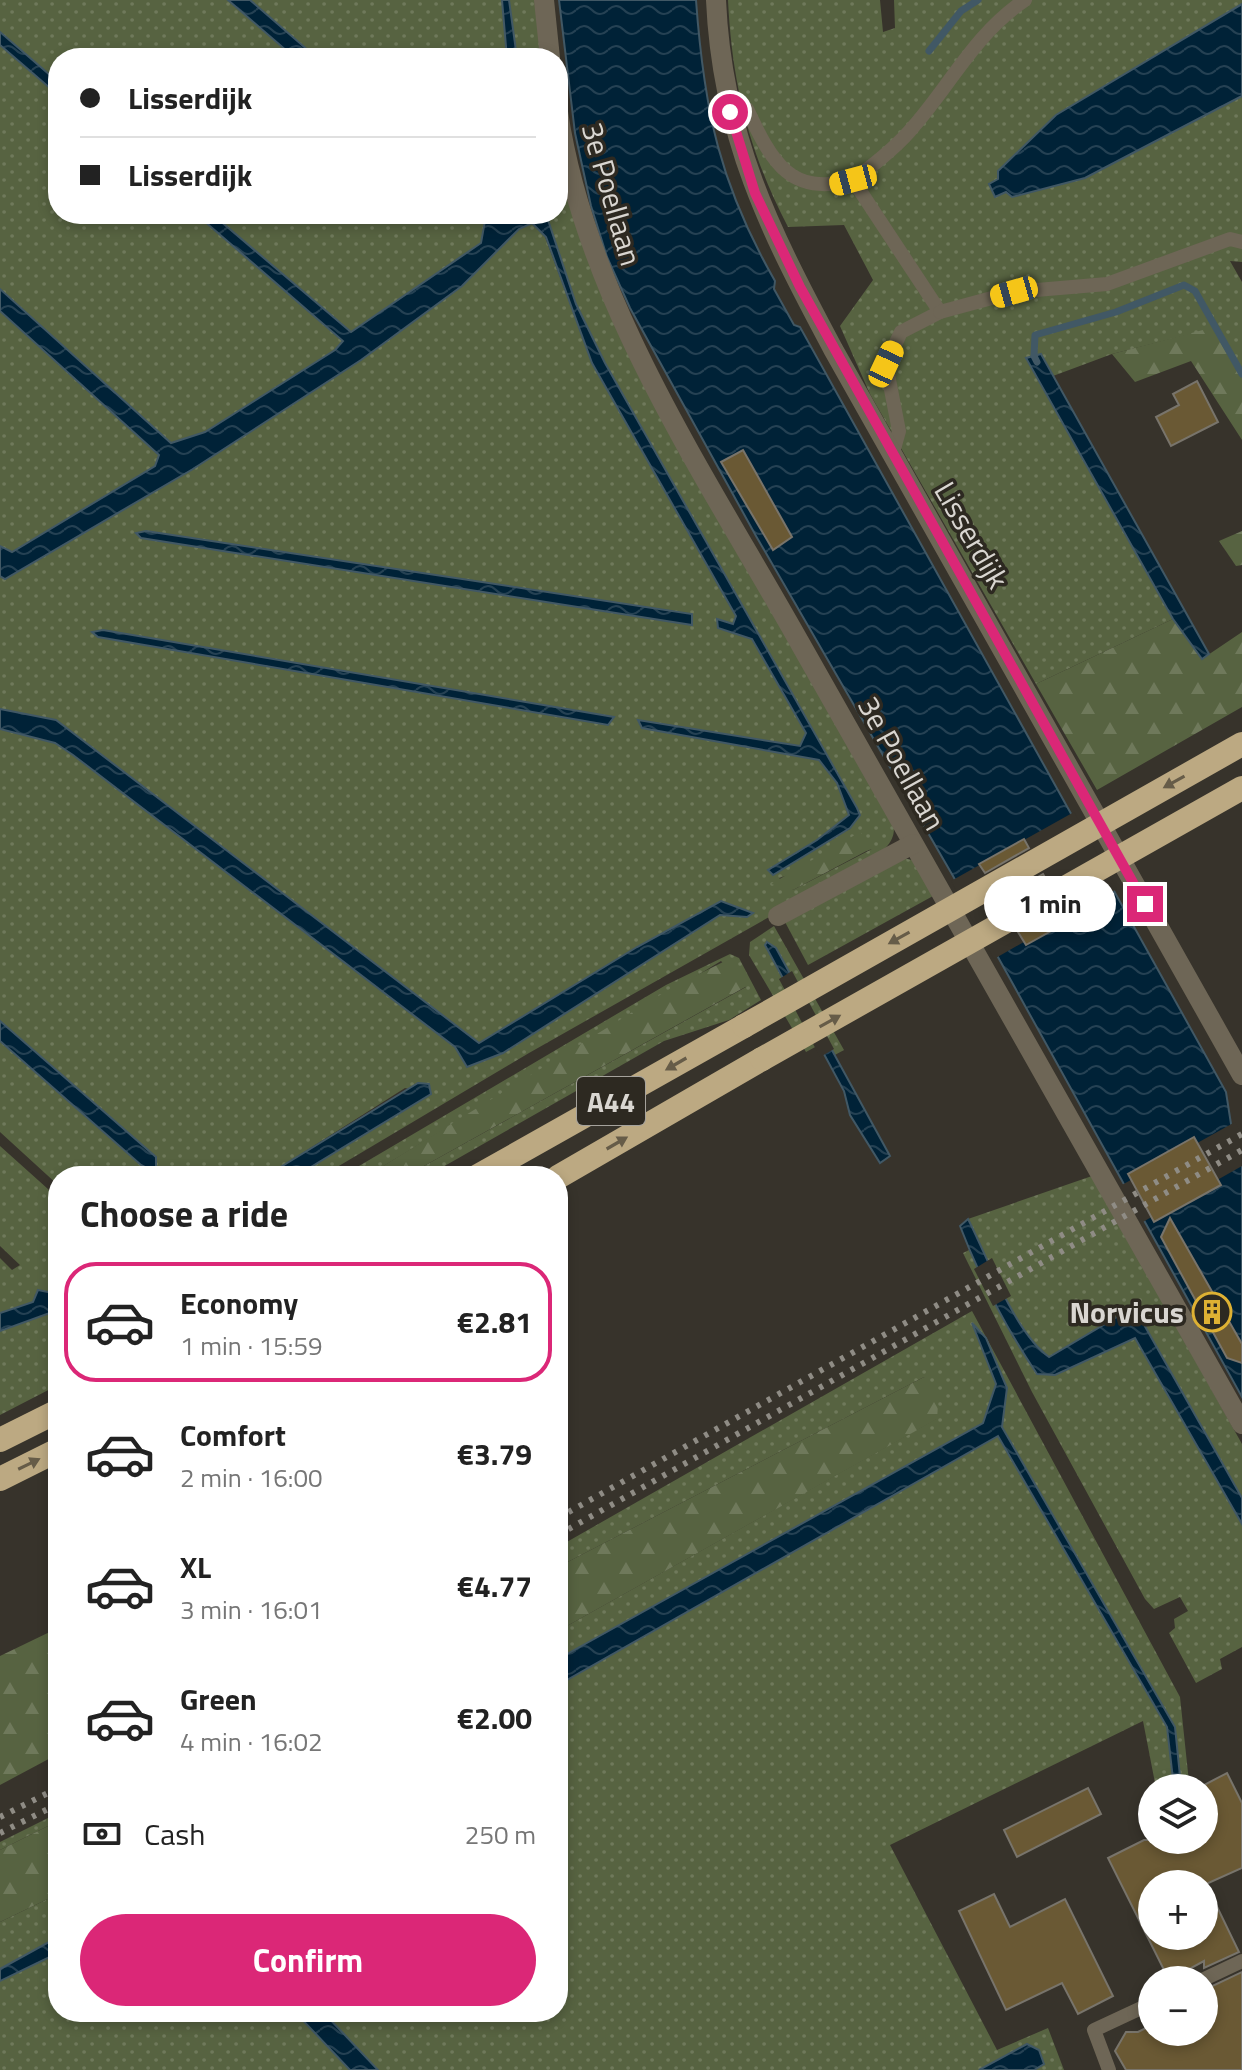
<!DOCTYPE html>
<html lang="en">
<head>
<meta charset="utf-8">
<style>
	:root { --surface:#fff; --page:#f6f6f6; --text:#222; --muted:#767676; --line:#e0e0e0; --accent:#db2777 }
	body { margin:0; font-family:"Titillium Web",sans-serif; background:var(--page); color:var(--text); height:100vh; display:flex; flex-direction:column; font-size:30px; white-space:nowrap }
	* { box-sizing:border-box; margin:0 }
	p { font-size:26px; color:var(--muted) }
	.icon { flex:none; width:44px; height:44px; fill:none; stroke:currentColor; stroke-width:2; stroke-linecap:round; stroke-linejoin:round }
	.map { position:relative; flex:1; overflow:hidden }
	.drawer { position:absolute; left:48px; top:1166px; width:520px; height:856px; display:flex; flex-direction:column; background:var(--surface); border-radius:32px; box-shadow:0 4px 12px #0003 }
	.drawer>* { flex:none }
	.guide { position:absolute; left:48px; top:48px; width:520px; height:176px; border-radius:32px; box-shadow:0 4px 12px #0003; display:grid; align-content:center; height:176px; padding:0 32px; background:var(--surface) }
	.buttons { position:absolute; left:1138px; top:1774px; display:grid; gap:16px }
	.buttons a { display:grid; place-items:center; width:80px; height:80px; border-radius:50%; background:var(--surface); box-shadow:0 4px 12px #0003; font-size:40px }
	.end { position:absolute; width:36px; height:36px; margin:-18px; border:10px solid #db2777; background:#fff; box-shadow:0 0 0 4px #fff }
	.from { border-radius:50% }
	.bubble { position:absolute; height:56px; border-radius:28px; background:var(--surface); box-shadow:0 4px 12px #0003; font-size:26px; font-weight:700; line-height:56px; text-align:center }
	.car { position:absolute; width:24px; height:48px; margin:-24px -12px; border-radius:10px; box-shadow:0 0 6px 2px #0007; background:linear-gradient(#f5c518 24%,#345 0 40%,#f5c518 0 76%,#345 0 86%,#f5c518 0) }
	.guide b { display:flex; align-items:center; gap:28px; height:76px; font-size:30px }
	.guide b+b { border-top:2px solid var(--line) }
	.guide i { width:20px; height:20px; background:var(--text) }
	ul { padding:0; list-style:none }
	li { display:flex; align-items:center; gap:24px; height:120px; margin:0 16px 12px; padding:0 16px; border:4px solid transparent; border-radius:32px }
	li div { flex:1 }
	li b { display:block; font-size:30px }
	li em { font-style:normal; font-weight:700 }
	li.active { border-color:var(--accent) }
	li>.icon { width:72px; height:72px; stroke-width:1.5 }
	h2 { padding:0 32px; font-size:36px; line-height:96px }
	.pay { display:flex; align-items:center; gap:20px; height:88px; padding:0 32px; font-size:30px }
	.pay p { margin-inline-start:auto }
	.button { display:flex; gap:16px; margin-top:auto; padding:16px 32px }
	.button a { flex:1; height:92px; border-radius:48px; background:var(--accent); color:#fff; font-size:32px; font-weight:700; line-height:92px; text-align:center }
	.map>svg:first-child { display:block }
</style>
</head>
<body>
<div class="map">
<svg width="1242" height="2070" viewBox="0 0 1242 2070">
	<defs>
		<pattern id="green-dots" width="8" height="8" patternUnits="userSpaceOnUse" patternTransform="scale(2)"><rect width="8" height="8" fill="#576341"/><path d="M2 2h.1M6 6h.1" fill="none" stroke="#6f795b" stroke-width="1.8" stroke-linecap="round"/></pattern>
		<pattern id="forest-firs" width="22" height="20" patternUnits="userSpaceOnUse" patternTransform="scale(2)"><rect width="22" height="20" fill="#576341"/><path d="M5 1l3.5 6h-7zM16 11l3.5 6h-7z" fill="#6f795b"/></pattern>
		<pattern id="water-waves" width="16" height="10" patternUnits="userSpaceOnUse" patternTransform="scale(2)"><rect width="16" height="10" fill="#002237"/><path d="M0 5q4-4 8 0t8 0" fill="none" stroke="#254153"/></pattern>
	</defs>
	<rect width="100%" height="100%" fill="#37332b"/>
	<!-- green -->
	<g fill="url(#green-dots)" fill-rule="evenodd">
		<path d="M0,0H228L295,58H58V82L0,32Z"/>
		<path d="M250,0H502L507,58H317Z"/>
		<path d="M509,0H537L543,58H517Z"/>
		<path d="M728,0H880L883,32L895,28L894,0H1242V4L1056,115L1006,192L1085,178L1242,96V262L1230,261L1242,282V369L1218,327L1112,354L1053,376L1041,354L1027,358L1173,619L1036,684L870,394L840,326L873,280L844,225L788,227C749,152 732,84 728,0Z"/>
		<path d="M0,45L58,95V214H196L343,340L335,350L205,432L171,444L0,289Z"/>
		<path d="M558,148L579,234L894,828C894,845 881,852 868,861L529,1053L322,1176H296L431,1094L405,1088L266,1176H58V1185L0,1132V1041L141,1165L156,1158L0,1021V729L55,743L73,755L455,1047L468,1067L503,1053L720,914L747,917L721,901L637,947L479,1044L56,720L0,709V576L5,579L193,469L361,360L462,286L519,229L532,223L545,237L592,363L736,617L734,624L752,639L806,733L800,746L639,720L642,728L819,760L837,783L849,815L817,840L769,869L850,829L857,808L605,363L576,304L546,214H558ZM146,531L691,614L692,625L142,538L137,533ZM872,849L793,890L779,878Z"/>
		<path d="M212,214H476L485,221L481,243L351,332Z"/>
		<path d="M0,311L160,455L155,466L12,552L0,546Z"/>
		<path d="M903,858L912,860L933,896L808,965L785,922Z"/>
		<path d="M774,926L844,1050L833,1056L776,948L765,945L817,1046L806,1052L749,955L750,942Z"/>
		<path d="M730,954L739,958L761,1000L729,1020L664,1041L427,1176H406L746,987L721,961L367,1176H342L666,985Z"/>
		<path d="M0,1146L58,1198V1294H35L34,1302L0,1313V1258L12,1270L20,1265L0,1246Z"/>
		<path d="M1092,1176L1242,1444V1498L1134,1307L1049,1357C1014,1332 988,1259 968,1219Z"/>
		<path d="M969,1250L1013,1338L1055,1375L1135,1337L1242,1524V1647L1220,1659L1222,1669L1196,1683L1169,1633L1175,1628L1174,1619L1188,1611L1180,1597L1154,1609L1145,1599L1032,1392L963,1253Z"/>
		<path d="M58,1310V1385L0,1415V1331Z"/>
		<path d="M972,1311L1180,1697L1189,1782L1182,1788H1156L1143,1721L890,1845L997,2050L1048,2028L1064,2070H1034L1044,2064L1027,2044L979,2070H378L323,2012H558V1684L998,1436L1167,1727L1174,1787L1181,1786L1175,1727L1002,1427L1007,1388L974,1325L996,1384L983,1423L558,1659V1631L936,1419L924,1377L558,1567V1547Z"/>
		<path d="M58,1813V1821L0,1850V1842Z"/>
		<path d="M58,1894V1937L0,1969V1922Z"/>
		<path d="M58,1953V2012H295L350,2070H0V1981Z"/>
	</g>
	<!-- forest -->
	<g fill="url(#forest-firs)">
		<path d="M1218,326L1242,370V440L1191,361L1135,382L1112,354Z"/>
		<path d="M1242,531V565L1236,566L1219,541Z"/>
		<path d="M1173,619L1202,659L1242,632V707L1097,790L1036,684Z"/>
		<path d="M860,832L874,847L793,890L771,884Z"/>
		<path d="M731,958L747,986L406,1176H367L673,987Z"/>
		<path d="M924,1377L939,1390L937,1419L558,1631V1567Z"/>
		<path d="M58,1628V1754L0,1785V1656Z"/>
		<path d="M58,1821V1894L0,1922V1850Z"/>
	</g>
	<!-- water -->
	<g fill="url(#water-waves)" stroke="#415865" stroke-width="2">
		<path d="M228,0H250L317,58H295Z"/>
		<path d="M502,0H509L517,58H507Z"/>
		<path d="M559,0H696C704,111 720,185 775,281L774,289L794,325L800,327L1226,1092L1231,1124L1242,1143V1397L953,876L756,536L630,308L607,257L591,206L575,133Z"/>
		<path d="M1242,4V96L1085,178L1012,197L1006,192L995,197L989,184L998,179V171L1056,115Z"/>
		<path d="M0,32L58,82V95L0,45Z"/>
		<path d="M196,214H212L351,332L481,243L485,221L476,214H500L506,218L516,214H546L576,304L605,363L857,808L860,815L850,828L773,875L768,870L817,840L849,815L837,783L819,760L642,728L638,720L800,746L806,733L752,639L718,628L717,619L733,624L736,616L592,363L546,237L532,223L519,229L462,286L361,360L193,469L5,579L0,576V546L12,552L155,466L159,455L0,311V289L171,443L205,432L335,350L343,341Z"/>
		<path d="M1041,354L1209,654L1202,659L1173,619L1026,358Z"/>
		<path d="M146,531L692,614V625L141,538L136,533Z"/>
		<path d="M103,630L614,717L608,725L98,637L92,632Z"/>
		<path d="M0,709L56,720L479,1043L637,947L721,901L753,913L747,917L720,915L503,1053L467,1067L455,1047L73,755L55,743L0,729Z"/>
		<path d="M767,942L776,948L890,1156L880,1163L850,1115L844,1091L765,945Z"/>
		<path d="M0,1021L156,1157V1173L141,1165L0,1041Z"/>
		<path d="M418,1083L429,1084L431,1094L296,1176H266Z"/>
		<path d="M968,1219C988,1258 1014,1332 1049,1357L1134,1307L1242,1498V1524L1135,1338L1055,1375L1037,1374C1006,1328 980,1278 960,1226Z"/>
		<path d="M38,1290L58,1294V1310L0,1331V1313L33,1302Z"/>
		<path d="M972,1323L986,1338L1007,1388L1002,1427L1175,1727L1181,1786L1174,1788L1167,1727L998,1436L558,1685V1659L983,1423L996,1384Z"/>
		<path d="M58,1937V1953L0,1981V1969Z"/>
		<path d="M295,2012H323L378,2070H350Z"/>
		<path d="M1027,2044L1039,2050L1044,2064L1034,2070H979Z"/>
	</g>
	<!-- pier -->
	<g fill="#37332b">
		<path d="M1074,812L1117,889L994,959L951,881Z"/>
		<path d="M792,971L834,1049L820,1057L779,979Z"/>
		<path d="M1235,1122L1242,1135V1166L1141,1223L1120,1186Z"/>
		<path d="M992,1258L1011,1296L993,1306L974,1269Z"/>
	</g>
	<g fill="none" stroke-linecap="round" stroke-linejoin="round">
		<!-- stream -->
		<g stroke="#415865" stroke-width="7">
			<path d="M929,51L961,11L978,0"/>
			<path d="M1037,362L1034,356L1035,335L1116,312L1184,285L1195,291L1242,374"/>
		</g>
	</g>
	<!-- building -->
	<g fill="#6a5934" stroke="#78746b" stroke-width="2" fill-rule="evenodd">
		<path d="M1197,381L1218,422L1171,446L1156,417L1179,405L1173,394Z"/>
		<path d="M743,450L792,537L773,550L721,462Z"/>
		<path d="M1024,839L1029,848L985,873L979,864Z"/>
		<path d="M1043,874L1047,881L1003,905L999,899Z"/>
		<path d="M1062,907L1069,921L1026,945L1018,932Z"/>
		<path d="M1194,1137L1221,1185L1154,1222L1128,1174Z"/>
		<path d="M1170,1218L1242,1344V1363L1227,1358L1161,1237Z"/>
		<path d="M1227,1773L1242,1803V1868L1206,1884L1239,1952L1204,1968V1961L1169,1980L1108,1858L1144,1840H1204V1785ZM1152,1884H1204V1936H1152Z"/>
		<path d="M1088,1788L1101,1814L1017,1857L1004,1830Z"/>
		<path d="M994,1894L1010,1927L1065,1899L1113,1996L1078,2014L1062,1983L1006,2010L959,1911Z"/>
		<path d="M1242,1972V2070H1126L1115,2051L1126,2032H1138L1152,2025V2032H1204V1990Z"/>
	</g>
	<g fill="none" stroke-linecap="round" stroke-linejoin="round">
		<!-- service -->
		<g stroke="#6e6656" stroke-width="14">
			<path d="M728,100L747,109C772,162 790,197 853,180L940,312L901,332L886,364L899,431L892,456"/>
			<path d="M853,180C875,164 897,147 914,126C952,82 976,33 1025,0"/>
			<path d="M940,312L1014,292L1107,284L1230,239L1242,242"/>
			<path d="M1202,1980L1242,1961"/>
			<path d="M1109,2070L1094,2030L1152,2003"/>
		</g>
		<!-- minor -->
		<g stroke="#6e6656" stroke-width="20">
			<path d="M544,0L550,58"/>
			<path d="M558,112C586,302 708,479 801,645C947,905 1097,1163 1242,1424"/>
			<path d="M778,916L913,844"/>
		</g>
		<!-- tertiary -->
		<path stroke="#6e6656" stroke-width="20" d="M716,0C722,137 770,231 833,349L1242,1075"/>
		<!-- motorway -->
		<g stroke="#bca982" stroke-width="24">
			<path d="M478,1176L744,1026"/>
			<path d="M558,1177L762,1059"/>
			<path d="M0,1440L58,1411"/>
			<path d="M0,1479L58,1450"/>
		</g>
		<!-- rail -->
		<g stroke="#8f8c85" stroke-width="6" stroke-dasharray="4 8" stroke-linecap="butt">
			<path d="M558,1518L1242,1134"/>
			<path d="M558,1535L1242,1150"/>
			<path d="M0,1817L58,1788"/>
			<path d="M0,1833L58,1804"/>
		</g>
		<!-- motorway-bridge -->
		<g stroke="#bca982" stroke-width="24">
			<path d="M744,1026L1242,744"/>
			<path d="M762,1059L1242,788"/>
		</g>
	</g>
	<!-- one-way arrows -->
	<defs><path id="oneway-solid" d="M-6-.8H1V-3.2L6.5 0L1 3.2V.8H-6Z" transform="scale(2)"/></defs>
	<g fill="#665c48">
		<use href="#oneway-solid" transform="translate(1174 782) rotate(151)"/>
		<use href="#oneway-solid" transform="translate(899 938) rotate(151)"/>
		<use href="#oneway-solid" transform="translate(830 1021) rotate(-29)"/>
		<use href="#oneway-solid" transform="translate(676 1064) rotate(150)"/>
		<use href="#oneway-solid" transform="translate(617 1143) rotate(-30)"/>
		<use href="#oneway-solid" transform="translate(29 1464) rotate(-26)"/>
	</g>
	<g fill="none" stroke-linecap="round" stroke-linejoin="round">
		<!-- route -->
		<path stroke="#db2777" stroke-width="10" d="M730,112L755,193L800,287L1145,904"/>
	</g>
	<!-- icons -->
	<defs>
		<symbol id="building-ring" viewBox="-11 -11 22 22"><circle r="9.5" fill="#2d2921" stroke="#deb133" stroke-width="1.5"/><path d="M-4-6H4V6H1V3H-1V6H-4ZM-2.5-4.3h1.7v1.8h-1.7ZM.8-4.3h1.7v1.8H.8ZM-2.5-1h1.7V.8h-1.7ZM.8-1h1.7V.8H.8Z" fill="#deb133"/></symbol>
	</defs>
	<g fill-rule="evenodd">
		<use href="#building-ring" x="1190" y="1290" width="44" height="44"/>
	</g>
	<g text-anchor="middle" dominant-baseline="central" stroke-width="7" stroke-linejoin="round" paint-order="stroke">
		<!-- shield labels -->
		<rect fill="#2d2921" stroke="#a5a29c" stroke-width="2" x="577" y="1077" width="68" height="48" rx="6"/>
		<g font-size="28" font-weight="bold" fill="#d9d6d1">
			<text x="611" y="1101">A44</text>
		</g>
		<!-- street labels -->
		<g font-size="30" fill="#d9d6d1" stroke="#2d2921">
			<text transform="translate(612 194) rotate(74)">3e Poellaan</text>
			<text transform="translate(972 535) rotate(60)">Lisserdijk</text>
			<text transform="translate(902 763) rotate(61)">3e Poellaan</text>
		</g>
		<!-- poi labels -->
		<g font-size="30" font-weight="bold" fill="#d9d6d1" stroke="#2d2921" text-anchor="end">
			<text x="1184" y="1312">Norvicus</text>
		</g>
	</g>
</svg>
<div class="buttons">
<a><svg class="icon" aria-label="layers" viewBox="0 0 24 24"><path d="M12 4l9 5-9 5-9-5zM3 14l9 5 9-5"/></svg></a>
<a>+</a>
<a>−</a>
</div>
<i class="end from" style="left:730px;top:112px"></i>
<i class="end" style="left:1145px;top:904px"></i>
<div class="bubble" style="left:984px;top:876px;width:132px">1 min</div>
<i class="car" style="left:853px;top:180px;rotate:255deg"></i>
<i class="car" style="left:1014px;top:292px;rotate:254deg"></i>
<i class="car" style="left:886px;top:364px;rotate:25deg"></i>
<div class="guide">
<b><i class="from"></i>Lisserdijk</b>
<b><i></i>Lisserdijk</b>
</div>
<section class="drawer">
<h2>Choose a ride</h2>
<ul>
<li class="active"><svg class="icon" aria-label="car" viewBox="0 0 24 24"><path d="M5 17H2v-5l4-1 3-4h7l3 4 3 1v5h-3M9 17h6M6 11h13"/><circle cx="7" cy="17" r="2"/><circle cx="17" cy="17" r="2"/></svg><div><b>Economy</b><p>1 min · 15:59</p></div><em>€2.81</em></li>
<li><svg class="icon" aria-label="car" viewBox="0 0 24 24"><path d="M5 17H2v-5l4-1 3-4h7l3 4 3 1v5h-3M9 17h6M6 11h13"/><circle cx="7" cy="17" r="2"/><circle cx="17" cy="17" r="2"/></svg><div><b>Comfort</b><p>2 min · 16:00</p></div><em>€3.79</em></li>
<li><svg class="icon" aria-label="car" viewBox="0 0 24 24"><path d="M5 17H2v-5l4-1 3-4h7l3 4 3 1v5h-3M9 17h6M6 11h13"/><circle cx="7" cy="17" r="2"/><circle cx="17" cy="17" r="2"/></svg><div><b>XL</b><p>3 min · 16:01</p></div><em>€4.77</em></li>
<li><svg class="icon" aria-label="car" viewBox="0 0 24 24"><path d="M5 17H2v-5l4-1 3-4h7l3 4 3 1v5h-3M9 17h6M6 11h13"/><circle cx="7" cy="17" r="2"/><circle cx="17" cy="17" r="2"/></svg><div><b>Green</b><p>4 min · 16:02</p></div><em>€2.00</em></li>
</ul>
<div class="pay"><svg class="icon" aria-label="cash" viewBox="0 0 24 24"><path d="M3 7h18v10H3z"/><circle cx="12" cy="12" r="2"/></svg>Cash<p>250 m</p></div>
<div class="button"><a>Confirm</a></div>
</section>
</div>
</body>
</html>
